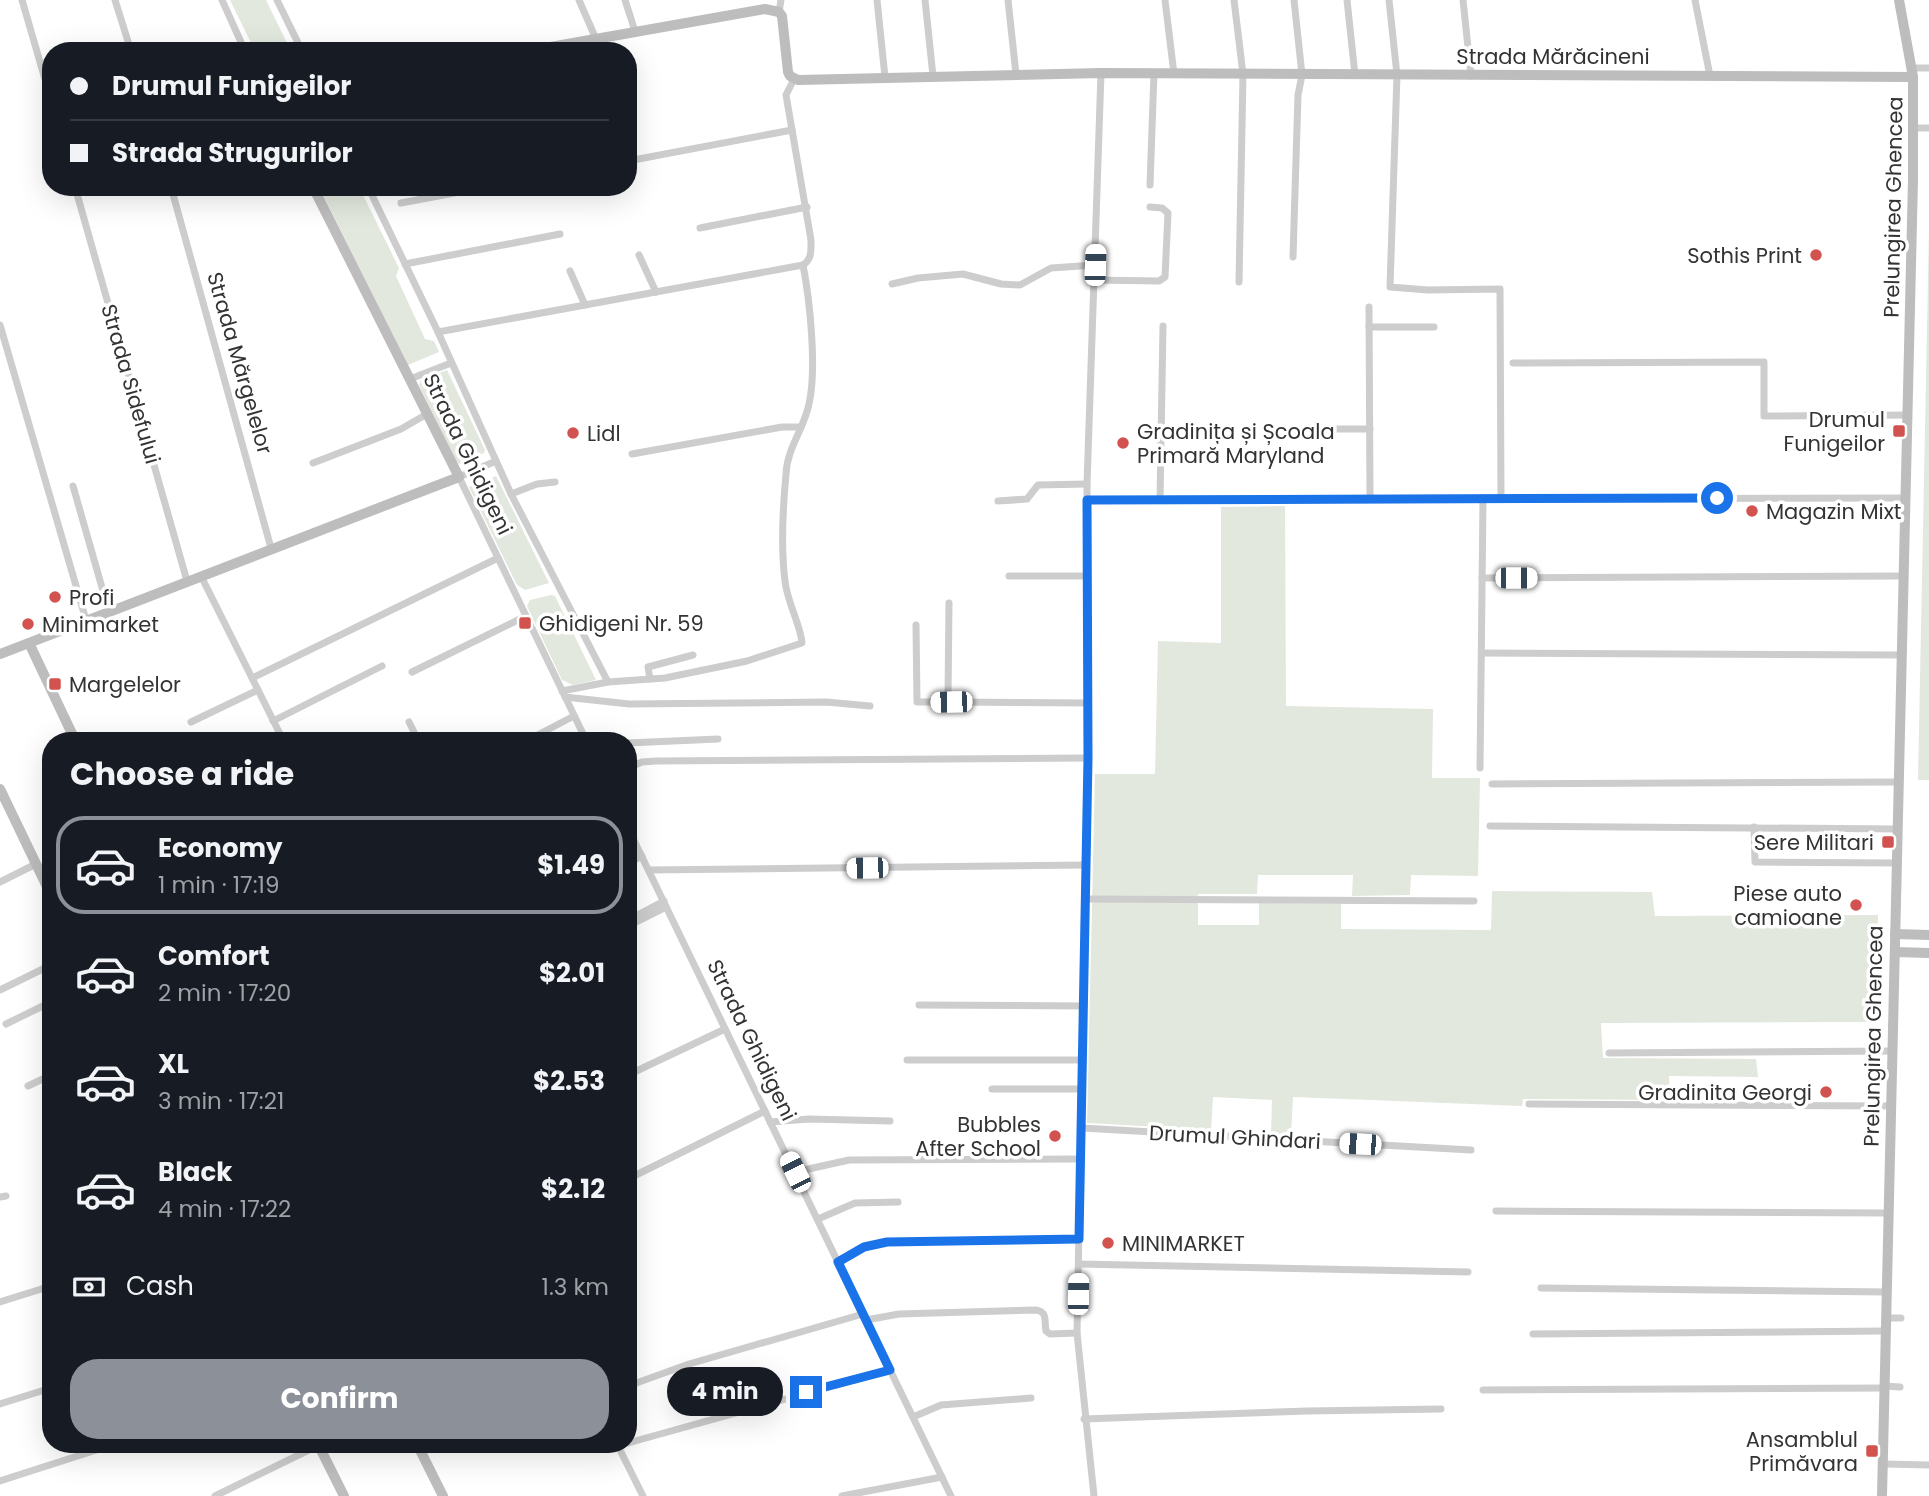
<!DOCTYPE html>
<html lang="en">
<head>
<meta charset="utf-8">
<style>
	:root { --surface:#171b24; --page:#20242c; --text:#f1f3f6; --muted:#9ea1a6; --line:#363941; --accent:#8c9099 }
	body { margin:0; font-family:Poppins,sans-serif; background:var(--page); color:var(--text); height:100vh; display:flex; flex-direction:column; font-size:26px; white-space:nowrap }
	* { box-sizing:border-box; margin:0 }
	p { font-size:23px; color:var(--muted) }
	.icon { flex:none; width:38px; height:38px; fill:none; stroke:currentColor; stroke-width:2; stroke-linecap:round; stroke-linejoin:round }
	.map { position:relative; flex:1; overflow:hidden }
	.panel { position:absolute; left:42px; top:732px; width:595px; height:721px; display:flex; flex-direction:column; background:var(--surface); border-radius:28px; box-shadow:0 7px 28px #0002 }
	.panel>* { flex:none }
	.banner { position:absolute; left:42px; top:42px; width:595px; height:154px; border-radius:28px; box-shadow:0 7px 28px #0002; display:grid; align-content:center; height:154px; padding:0 28px; background:var(--surface) }
	.end { position:absolute; width:32px; height:32px; margin:-16px; border:9px solid #1a73e8; background:#fff; box-shadow:0 0 0 4px #fff }
	.from { border-radius:50% }
	.bubble { position:absolute; height:49px; border-radius:24px; background:var(--surface); box-shadow:0 7px 28px #0002; font-size:23px; font-weight:700; line-height:49px; text-align:center }
	.car { position:absolute; width:21px; height:42px; margin:-21px -10px; border-radius:9px; box-shadow:0 0 5px 2px #0007; background:linear-gradient(#fff 24%,#345 0 40%,#fff 0 76%,#345 0 86%,#fff 0) }
	.banner b { display:flex; align-items:center; gap:24px; height:66px; font-size:26px }
	.banner b+b { border-top:2px solid var(--line) }
	.banner i { width:18px; height:18px; background:var(--text) }
	ul { padding:0; list-style:none }
	li { display:flex; align-items:center; gap:21px; height:98px; margin:0 14px 10px; padding:0 14px; border:4px solid transparent; border-radius:28px }
	li div { flex:1 }
	li b { display:block; font-size:26px }
	li em { font-style:normal; font-weight:700 }
	li.active { border-color:var(--accent) }
	li>.icon { width:63px; height:63px; stroke-width:1.5 }
	h2 { padding:0 28px; font-size:32px; line-height:84px }
	.pay { display:flex; align-items:center; gap:18px; height:77px; padding:0 28px; font-size:26px }
	.pay p { margin-inline-start:auto }
	.primary-button { display:flex; gap:14px; margin-top:auto; padding:14px 28px }
	.primary-button a { flex:1; height:80px; border-radius:28px; background:var(--accent); color:#fff; font-size:28px; font-weight:700; line-height:80px; text-align:center }
	.map>svg:first-child { display:block }
</style>
</head>
<body>
<div class="map">
<svg width="1929" height="1496" viewBox="0 0 1929 1496">
	<rect width="100%" height="100%" fill="#fff"/>
	<!-- green -->
	<g fill="#e2e8de">
		<path d="M230,0H266L291,51H255Z"/>
		<path d="M319,187H359L399,268L396,276L425,339L434,341L439,352L408,365Z"/>
		<path d="M1929,228V780H1918Z"/>
		<path d="M447,370L485,450L484,453L460,464L456,462L419,385L421,380Z"/>
		<path d="M496,476L549,583L525,590L517,585L469,487Z"/>
		<path d="M1285,506L1286,706L1433,709L1432,778H1480L1478,876L1411,875L1410,895L1352,896L1353,875H1258L1257,894H1198V925H1259V903L1341,904V929L1491,930L1492,891L1652,892L1655,916L1878,915L1877,1022L1601,1023L1603,1058L1756,1059L1758,1077L1669,1076L1670,1100L1523,1099L1522,1106L1293,1097L1291,1135L1271,1134L1272,1100L1213,1097L1211,1130L1087,1123L1095,774H1155L1158,641L1221,643V507Z"/>
		<path d="M551,595L555,596L596,680L573,685L562,680L527,606L530,600Z"/>
	</g>
	<g fill="none" stroke-linecap="round" stroke-linejoin="round">
		<!-- street -->
		<g stroke="#cdcdcd" stroke-width="7">
			<path d="M22,0L51,100"/>
			<path d="M115,0L131,51"/>
			<path d="M222,0L245,51"/>
			<path d="M277,0L302,51"/>
			<path d="M579,0L596,39"/>
			<path d="M625,0L635,31"/>
			<path d="M877,0L885,77"/>
			<path d="M925,0L933,76"/>
			<path d="M1008,0L1016,74"/>
			<path d="M1165,0L1174,74"/>
			<path d="M1234,0L1243,74L1239,282"/>
			<path d="M1347,0L1355,75"/>
			<path d="M1389,0L1397,75L1390,287L1428,290L1500,289L1501,499"/>
			<path d="M1463,0L1471,76"/>
			<path d="M1695,0L1710,76"/>
			<path d="M779,12L781,0"/>
			<path d="M1912,68H1929"/>
			<path d="M1914,128H1929"/>
			<path d="M628,161L792,130"/>
			<path d="M1150,185L1154,73"/>
			<path d="M75,187L187,581"/>
			<path d="M171,187L271,548"/>
			<path d="M368,187L438,332L511,494L608,682"/>
			<path d="M401,203L486,187"/>
			<path d="M700,228L807,207"/>
			<path d="M639,255L656,292"/>
			<path d="M1293,257L1298,95L1302,75L1294,0"/>
			<path d="M405,264L560,234"/>
			<path d="M570,271L585,305"/>
			<path d="M1094,280L1159,281L1165,277L1168,213L1162,208L1150,207"/>
			<path d="M892,284L918,278L963,274L1001,284L1020,285L1051,268L1095,265"/>
			<path d="M1369,307L1370,499"/>
			<path d="M0,325L86,620"/>
			<path d="M1369,327H1434"/>
			<path d="M438,332L803,265C812,259 811,251 811,240L786,95L794,79"/>
			<path d="M1513,363L1764,362V416L1908,415"/>
			<path d="M410,379L451,363"/>
			<path d="M1323,429H1370"/>
			<path d="M632,454L782,427H801"/>
			<path d="M496,461L459,477L586,740"/>
			<path d="M313,463L401,429L427,414"/>
			<path d="M73,486L109,612"/>
			<path d="M511,494L537,484L555,482"/>
			<path d="M1160,499L1163,326"/>
			<path d="M1087,500L1905,498"/>
			<path d="M998,501L1027,499L1038,485L1087,484"/>
			<path d="M201,576L283,740"/>
			<path d="M1009,576H1086"/>
			<path d="M1482,578L1903,576"/>
			<path d="M949,603L948,698L951,702L1087,703"/>
			<path d="M916,625L917,702H951"/>
			<path d="M1482,653L1902,655"/>
			<path d="M412,672L526,616"/>
			<path d="M252,678L498,558"/>
			<path d="M650,679L648,667L693,655"/>
			<path d="M562,691L608,682L665,678L747,661L802,643C801,626 787,602 785,581C781,550 783,506 786,474C787,448 804,429 809,404C817,369 810,301 803,265"/>
			<path d="M565,697L629,704L826,702L870,706"/>
			<path d="M273,721L382,666"/>
			<path d="M191,722L258,690"/>
			<path d="M404,740L411,737L414,732L409,722"/>
			<path d="M528,740L574,716"/>
			<path d="M628,743L718,739"/>
			<path d="M628,768L642,762L656,761L1088,758"/>
			<path d="M1480,768L1483,499"/>
			<path d="M1492,784L1899,782"/>
			<path d="M1490,826L1898,829"/>
			<path d="M1754,827L1755,862L1896,863"/>
			<path d="M628,828L951,1496"/>
			<path d="M628,863L642,856"/>
			<path d="M649,870L1086,865"/>
			<path d="M0,882L36,864"/>
			<path d="M1086,899L1474,901"/>
			<path d="M628,920L664,901"/>
			<path d="M628,926L666,907"/>
			<path d="M0,990L51,965"/>
			<path d="M919,1005L1084,1006"/>
			<path d="M6,1024L51,1002"/>
			<path d="M1609,1053L1892,1051"/>
			<path d="M907,1060H1083"/>
			<path d="M628,1075L725,1029"/>
			<path d="M28,1086L51,1075"/>
			<path d="M992,1089H1082"/>
			<path d="M1529,1104L1891,1106"/>
			<path d="M770,1122L809,1119L890,1121"/>
			<path d="M1082,1128L1471,1150"/>
			<path d="M795,1172L849,1160L1081,1159"/>
			<path d="M628,1179L765,1111"/>
			<path d="M0,1197L6,1196"/>
			<path d="M1496,1211L1888,1213"/>
			<path d="M818,1219L855,1203L898,1202"/>
			<path d="M838,1262L864,1247L887,1242L1079,1239"/>
			<path d="M1079,1264L1468,1272"/>
			<path d="M1541,1288L1886,1292"/>
			<path d="M0,1302L51,1286"/>
			<path d="M1886,1318H1901"/>
			<path d="M866,1320L899,1314L1036,1310C1048,1312 1044,1321 1046,1331L1050,1334L1077,1333"/>
			<path d="M1533,1334L1885,1331"/>
			<path d="M628,1386L689,1364L863,1314"/>
			<path d="M1884,1386L1900,1387"/>
			<path d="M1483,1390L1884,1388"/>
			<path d="M0,1404L51,1388"/>
			<path d="M913,1417L941,1405L1031,1398"/>
			<path d="M1084,1419L1307,1411L1441,1409"/>
			<path d="M628,1443L890,1370"/>
			<path d="M617,1444L643,1496"/>
			<path d="M1883,1464L1929,1465"/>
			<path d="M0,1481L115,1444"/>
			<path d="M215,1496L319,1445"/>
			<path d="M842,1496L942,1477"/>
			<path d="M1094,1496L1077,1333L1088,758L1087,484L1101,73"/>
		</g>
		<!-- secondary -->
		<g stroke="#bdbdbd" stroke-width="10">
			<path d="M528,51L765,9L779,12L782,16L788,72L790,76L798,80L1101,73L1913,77"/>
			<path d="M29,643L75,740"/>
			<path d="M0,654L459,477L313,187"/>
			<path d="M0,789L51,895"/>
			<path d="M1895,934L1929,935"/>
			<path d="M1895,952L1929,953"/>
			<path d="M318,1444L344,1496"/>
			<path d="M417,1444L443,1496"/>
			<path d="M1882,1496L1913,179V77L1899,0"/>
		</g>
	</g>
	<g fill="none" stroke-linecap="round" stroke-linejoin="round">
		<!-- route -->
		<path stroke="#1a73e8" stroke-width="9" d="M806,1392L890,1370L838,1262L864,1247L887,1242L1079,1239L1088,758L1087,500L1717,498"/>
	</g>
	<!-- markers -->
	<g fill="#d1524e" stroke="#fff" stroke-width="2.5">
		<circle cx="1816" cy="255" r="7"/>
		<rect x="1892" y="424" width="14" height="14" rx="3.5"/>
		<circle cx="573" cy="433" r="7"/>
		<circle cx="1123" cy="443" r="7"/>
		<circle cx="1752" cy="511" r="7"/>
		<circle cx="55" cy="597" r="7"/>
		<rect x="518" y="616" width="14" height="14" rx="3.5"/>
		<circle cx="28" cy="624" r="7"/>
		<rect x="48" y="677" width="14" height="14" rx="3.5"/>
		<rect x="1881" y="835" width="14" height="14" rx="3.5"/>
		<circle cx="1856" cy="905" r="7"/>
		<circle cx="1826" cy="1092" r="7"/>
		<circle cx="1055" cy="1136" r="7"/>
		<circle cx="1108" cy="1243" r="7"/>
		<rect x="1865" y="1444" width="14" height="14" rx="3.5"/>
	</g>
	<g text-anchor="middle" dominant-baseline="central" stroke-width="7" stroke-linejoin="round" paint-order="stroke">
		<!-- street labels -->
		<g font-size="21" fill="#333" stroke="#fff">
			<text x="1553" y="56">Strada Mărăcineni</text>
			<text transform="translate(1893 207) rotate(-89)">Prelungirea Ghencea</text>
			<text transform="translate(240 363) rotate(74)">Strada Mărgelelor</text>
			<text transform="translate(131 384) rotate(74)">Strada Sidefului</text>
			<text transform="translate(468 454) rotate(64)">Strada Ghidigeni</text>
			<text transform="translate(1873 1036) rotate(-89)">Prelungirea Ghencea</text>
			<text transform="translate(752 1040) rotate(64)">Strada Ghidigeni</text>
			<text transform="translate(1235 1137) rotate(3)">Drumul Ghindari</text>
		</g>
		<!-- poi labels -->
		<g font-size="21" fill="#333" stroke="#fff" text-anchor="start">
			<text x="1802" y="255" text-anchor="end">Sothis Print</text>
			<text x="1885" y="419" text-anchor="end">Drumul<tspan x="1885" dy="24">Funigeilor</tspan></text>
			<text x="1137" y="431">Gradinița și Școala<tspan x="1137" dy="24">Primară Maryland</tspan></text>
			<text x="587" y="433">Lidl</text>
			<text x="1766" y="511">Magazin Mixt</text>
			<text x="69" y="597">Profi</text>
			<text x="539" y="623">Ghidigeni Nr. 59</text>
			<text x="42" y="624">Minimarket</text>
			<text x="69" y="684">Margelelor</text>
			<text x="1874" y="842" text-anchor="end">Sere Militari</text>
			<text x="1842" y="893" text-anchor="end">Piese auto<tspan x="1842" dy="24">camioane</tspan></text>
			<text x="1812" y="1092" text-anchor="end">Gradinita Georgi</text>
			<text x="1041" y="1124" text-anchor="end">Bubbles<tspan x="1041" dy="24">After School</tspan></text>
			<text x="1122" y="1243">MINIMARKET</text>
			<text x="1858" y="1439" text-anchor="end">Ansamblul<tspan x="1858" dy="24">Primăvara</tspan></text>
		</g>
	</g>
</svg>
<i class="end from" style="left:1717px;top:498px"></i>
<i class="end" style="left:806px;top:1392px"></i>
<div class="bubble" style="left:667px;top:1367px;width:116px">4 min</div>
<i class="car" style="left:1095px;top:265px;rotate:2deg"></i>
<i class="car" style="left:1516px;top:578px;rotate:90deg"></i>
<i class="car" style="left:951px;top:702px;rotate:269deg"></i>
<i class="car" style="left:867px;top:868px;rotate:269deg"></i>
<i class="car" style="left:1360px;top:1144px;rotate:273deg"></i>
<i class="car" style="left:795px;top:1172px;rotate:334deg"></i>
<i class="car" style="left:1078px;top:1294px;rotate:1deg"></i>
<div class="banner">
<b><i class="from"></i>Drumul Funigeilor</b>
<b><i></i>Strada Strugurilor</b>
</div>
<section class="panel">
<h2>Choose a ride</h2>
<ul>
<li class="active"><svg class="icon" aria-label="car" viewBox="0 0 24 24"><path d="M5 17H2v-5l4-1 3-4h7l3 4 3 1v5h-3M9 17h6M6 11h13"/><circle cx="7" cy="17" r="2"/><circle cx="17" cy="17" r="2"/></svg><div><b>Economy</b><p>1 min · 17:19</p></div><em>$1.49</em></li>
<li><svg class="icon" aria-label="car" viewBox="0 0 24 24"><path d="M5 17H2v-5l4-1 3-4h7l3 4 3 1v5h-3M9 17h6M6 11h13"/><circle cx="7" cy="17" r="2"/><circle cx="17" cy="17" r="2"/></svg><div><b>Comfort</b><p>2 min · 17:20</p></div><em>$2.01</em></li>
<li><svg class="icon" aria-label="car" viewBox="0 0 24 24"><path d="M5 17H2v-5l4-1 3-4h7l3 4 3 1v5h-3M9 17h6M6 11h13"/><circle cx="7" cy="17" r="2"/><circle cx="17" cy="17" r="2"/></svg><div><b>XL</b><p>3 min · 17:21</p></div><em>$2.53</em></li>
<li><svg class="icon" aria-label="car" viewBox="0 0 24 24"><path d="M5 17H2v-5l4-1 3-4h7l3 4 3 1v5h-3M9 17h6M6 11h13"/><circle cx="7" cy="17" r="2"/><circle cx="17" cy="17" r="2"/></svg><div><b>Black</b><p>4 min · 17:22</p></div><em>$2.12</em></li>
</ul>
<div class="pay"><svg class="icon" aria-label="cash" viewBox="0 0 24 24"><path d="M3 7h18v10H3z"/><circle cx="12" cy="12" r="2"/></svg>Cash<p>1.3 km</p></div>
<div class="primary-button"><a>Confirm</a></div>
</section>
</div>
</body>
</html>
